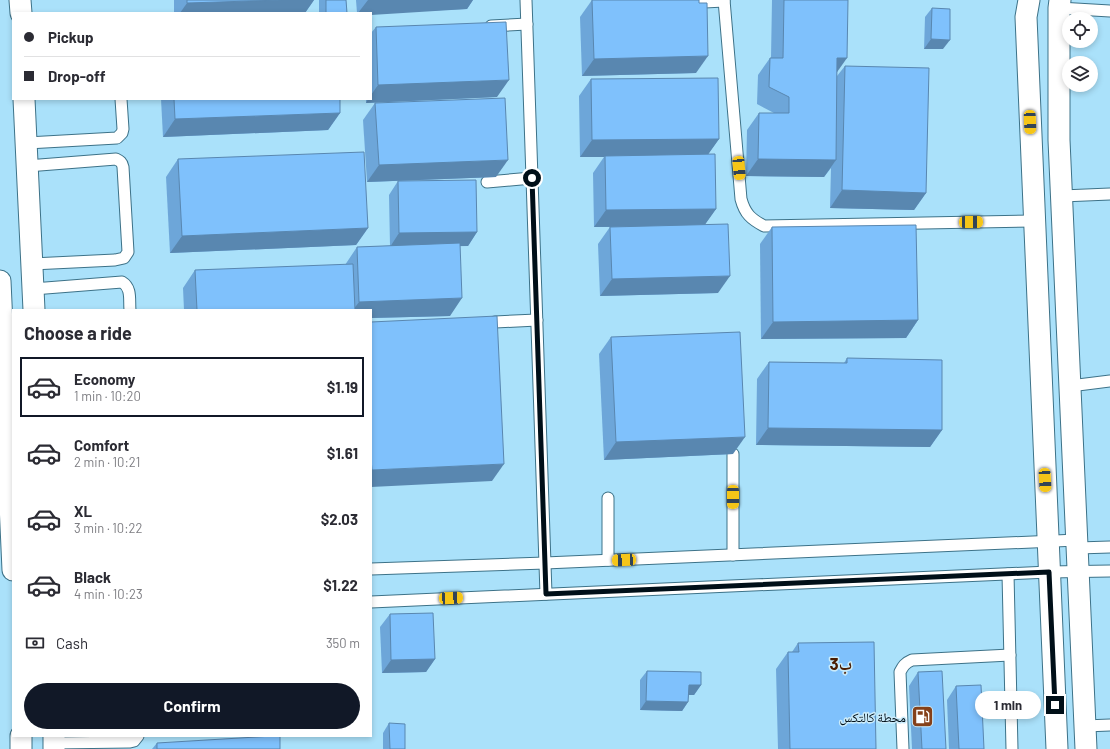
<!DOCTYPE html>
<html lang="en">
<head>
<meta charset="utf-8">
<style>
	:root { --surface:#fff; --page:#f2f2f3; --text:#2b2b33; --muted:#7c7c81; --line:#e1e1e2; --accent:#111827 }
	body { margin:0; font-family:Barlow,"Noto Naskh Arabic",sans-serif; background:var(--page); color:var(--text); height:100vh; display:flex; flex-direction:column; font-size:15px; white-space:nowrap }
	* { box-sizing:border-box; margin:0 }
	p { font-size:13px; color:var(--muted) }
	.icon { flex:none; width:22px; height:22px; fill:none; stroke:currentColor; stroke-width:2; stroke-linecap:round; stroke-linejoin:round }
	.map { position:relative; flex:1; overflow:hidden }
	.sheet { position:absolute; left:12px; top:309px; width:360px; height:428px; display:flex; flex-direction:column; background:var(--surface); border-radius:0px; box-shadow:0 2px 6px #0003 }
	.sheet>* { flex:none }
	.top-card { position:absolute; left:12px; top:12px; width:360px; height:88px; border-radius:0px; box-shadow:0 2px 6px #0003; display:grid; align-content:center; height:88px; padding:0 12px; background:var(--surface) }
	.buttons { position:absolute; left:1062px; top:12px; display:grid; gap:8px }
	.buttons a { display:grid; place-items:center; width:36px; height:36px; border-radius:50%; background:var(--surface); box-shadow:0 2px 6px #0003; font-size:20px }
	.end { position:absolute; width:18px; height:18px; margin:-9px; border:5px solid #000f18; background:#fff; box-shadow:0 0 0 2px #fff }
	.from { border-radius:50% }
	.bubble { position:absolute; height:28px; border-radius:14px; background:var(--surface); box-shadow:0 2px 6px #0003; font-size:13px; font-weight:700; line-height:28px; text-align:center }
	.car { position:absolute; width:12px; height:24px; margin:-12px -6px; border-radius:5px; box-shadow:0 0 3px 1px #0007; background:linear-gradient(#f5c518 24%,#345 0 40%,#f5c518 0 76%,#345 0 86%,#f5c518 0) }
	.top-card b { display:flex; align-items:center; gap:14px; height:38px; font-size:15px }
	.top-card b+b { border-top:1px solid var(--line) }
	.top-card i { width:10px; height:10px; background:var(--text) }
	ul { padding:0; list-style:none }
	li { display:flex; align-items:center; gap:12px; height:60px; margin:0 8px 6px; padding:0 4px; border:2px solid transparent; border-radius:0px }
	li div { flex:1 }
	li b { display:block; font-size:15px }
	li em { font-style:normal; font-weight:700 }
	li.selected { border-color:var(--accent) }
	li>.icon { width:36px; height:36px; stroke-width:1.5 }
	h2 { padding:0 12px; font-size:18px; line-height:48px }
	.pay { display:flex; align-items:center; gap:10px; height:44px; padding:0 12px; font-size:15px }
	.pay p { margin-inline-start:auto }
	.cta { display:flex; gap:8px; margin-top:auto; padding:8px 12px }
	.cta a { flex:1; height:46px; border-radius:24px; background:var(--accent); color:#fff; font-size:16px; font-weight:700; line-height:46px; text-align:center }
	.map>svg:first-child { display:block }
</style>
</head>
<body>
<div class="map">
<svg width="1110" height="749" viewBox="0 0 1110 749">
	<rect width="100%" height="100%" fill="#aae1fa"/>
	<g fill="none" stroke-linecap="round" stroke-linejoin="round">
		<defs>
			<g id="lane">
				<path d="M526,0L546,594"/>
				<path d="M724,0L741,199C745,214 751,219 764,226L1034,221"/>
				<path d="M685,3L724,1"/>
				<path d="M1059,8L1110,11"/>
				<path d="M491,26L527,24"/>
				<path d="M27,143L117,138L122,133L123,129L121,99"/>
				<path d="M27,166L116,159C120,161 122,162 123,167L128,252L124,258L115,260L32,264"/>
				<path d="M487,182L532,178"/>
				<path d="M1062,196L1110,194"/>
				<path d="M33,289L122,282C132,288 129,300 130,310"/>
				<path d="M495,322L537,320"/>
				<path d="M1070,386L1110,381"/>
				<path d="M608,498V560"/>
				<path d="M1078,548L1110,547"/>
				<path d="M733,555V454"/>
				<path d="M371,569L545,563L1077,540"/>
				<path d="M1008,574L1012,749"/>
				<path d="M371,602L1049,572L1110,571"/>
				<path d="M1085,726L1110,725"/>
				<path d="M54,743L130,742L134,741L138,736"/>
				<path d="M903,749L900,672C903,666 905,663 912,660L1010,655"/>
			</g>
			<g id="street">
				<path d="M20,0L21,13"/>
				<path d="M1029,0L1026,17L1057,749"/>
				<path d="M1060,0L1059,8V140L1086,749"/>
				<path d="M24,99L34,310"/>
				<path d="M0,281L13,570"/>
				<path d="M21,736V749"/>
				<path d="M54,736V749"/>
			</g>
		</defs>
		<!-- lane casing -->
		<use href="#lane" stroke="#3d7288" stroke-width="13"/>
		<!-- street casing -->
		<use href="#street" stroke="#3d7288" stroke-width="23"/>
		<!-- lane -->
		<use href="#lane" stroke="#fff" stroke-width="11"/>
		<!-- street -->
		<use href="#street" stroke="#fff" stroke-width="21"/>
	</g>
	<!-- wall -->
	<g fill="#6da6d9">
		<path d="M174,0H314L305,13H174Z"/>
		<path d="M319,0H346L347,13H319Z"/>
		<path d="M356,0H473L467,9L371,13H357Z"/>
		<path d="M592,0L699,3L696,73L582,76L580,17Z"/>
		<path d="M772,0H848L837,72V76L845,66L926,193L914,210L830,208L831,168L824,177L746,176L747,130L759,113H774L757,104L758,75L770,58H771Z"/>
		<path d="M932,8L943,49H924L925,17Z"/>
		<path d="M376,27L497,97L366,103V99H371V33Z"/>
		<path d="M591,79L719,139L708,154L716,209L705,224L718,293L600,296L598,244L610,227H622H594L593,173L604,157H580L579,96Z"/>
		<path d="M161,99H340V113L328,130L163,137Z"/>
		<path d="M375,103L496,177L367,182L363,120Z"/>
		<path d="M178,159L368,228L356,245L170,253L166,177Z"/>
		<path d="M398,181L477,232L468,246H460L450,316L371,318V310H184L183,288L195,270L345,265L357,247L390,246L389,195Z"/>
		<path d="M772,227L918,320L906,338L761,339L760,244Z"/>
		<path d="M611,337L733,454L604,460L599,354Z"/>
		<path d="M847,358L942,430L930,447L756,445L757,379L769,362L844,363Z"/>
		<path d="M390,614L435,659L426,672L382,673L380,627Z"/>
		<path d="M798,643L876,749H778L776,669L788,652H792Z"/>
		<path d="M647,671L701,685L694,695H689L688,702L682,711L640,710V680Z"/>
		<path d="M918,672L946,749H912L909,686Z"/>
		<path d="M956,686L984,749H949L947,700Z"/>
		<path d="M389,723L405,749H383V733Z"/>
		<path d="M157,743L280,749H152Z"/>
	</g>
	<!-- shaded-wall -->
	<g fill="#5987b0">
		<path d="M282,0H314L305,13H180L187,3Z"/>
		<path d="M368,0H473L467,9L371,15V13H358Z"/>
		<path d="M931,39L950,40L943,49H924Z"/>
		<path d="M708,56L696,73L582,76L594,59Z"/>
		<path d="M837,58H847L835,75Z"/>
		<path d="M509,80L497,97L366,103L368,99H371V95L378,85Z"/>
		<path d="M340,113L328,130L163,137L175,119Z"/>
		<path d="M719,139L707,156H605L604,157H580L592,140Z"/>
		<path d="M758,159L836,160L824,177L746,176Z"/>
		<path d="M508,160L496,177L367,182L379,165Z"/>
		<path d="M842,190L926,193L914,210L830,208Z"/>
		<path d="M716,209L704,226L594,227L606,210Z"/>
		<path d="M368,228L356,245L170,253L182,236Z"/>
		<path d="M477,232L468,246L390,247L399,233Z"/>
		<path d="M730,276L718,293L600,296L612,279Z"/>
		<path d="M462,298L450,316L371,318V310H353L359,302Z"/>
		<path d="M918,320L906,338L761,339L773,322Z"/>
		<path d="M768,428L942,430L930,447L756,445Z"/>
		<path d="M745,437L733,454L604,460L616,442Z"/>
		<path d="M504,464L492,481L371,487V471L372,470Z"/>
		<path d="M435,659L426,672L382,673L391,660Z"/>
		<path d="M689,685H701L694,695H682Z"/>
		<path d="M646,701L688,702L682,711L640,710Z"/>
	</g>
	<!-- building -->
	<g fill="#7fc1fc" stroke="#5987b0">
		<path d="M187,0H282L187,3Z"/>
		<path d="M326,0H346L347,13H326Z"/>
		<path d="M592,0H699V3H707L708,56L594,59Z"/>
		<path d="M784,0H848L847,58H837L836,160L758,159L759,113H789V97L769,87L770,58H783Z"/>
		<path d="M932,8L950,9V40L931,39Z"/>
		<path d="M506,22L509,80L378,85L376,27Z"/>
		<path d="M845,66L929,68L926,193L842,190Z"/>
		<path d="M718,78L719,139L592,140L591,79Z"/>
		<path d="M505,98L508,160L379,165L375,103Z"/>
		<path d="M174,99H340V113L175,119Z"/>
		<path d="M364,152L368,228L182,236L178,159Z"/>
		<path d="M715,154L716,209L606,210L605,156Z"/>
		<path d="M476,180L477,232L399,233L398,181Z"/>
		<path d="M728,224L730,276L612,279L610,227Z"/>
		<path d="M916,225L918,320L773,322L772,227Z"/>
		<path d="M460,243L462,298L359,302L357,247Z"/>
		<path d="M353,264L355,310H197L195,270Z"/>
		<path d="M497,316L504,464L372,470L371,459V322Z"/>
		<path d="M740,332L745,437L616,442L611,337Z"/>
		<path d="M847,358L942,360V430L768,428L769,362L847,363Z"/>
		<path d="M433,613L435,659L391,660L390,614Z"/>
		<path d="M874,642L876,749H790L788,652H799L798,643Z"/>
		<path d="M647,671L701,672V685H689L688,702L646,701Z"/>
		<path d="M942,671L946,749H922L918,672Z"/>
		<path d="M981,685L984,749H959L956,686Z"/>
		<path d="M389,723L405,724V749H390Z"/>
		<path d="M273,736H280V749H157V743Z"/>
	</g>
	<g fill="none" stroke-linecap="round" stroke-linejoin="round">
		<!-- route -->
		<path stroke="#000f18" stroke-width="5" d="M532,178L546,594L1049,572L1055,705"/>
	</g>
	<!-- icons -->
	<defs>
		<symbol id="fuel-square" viewBox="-11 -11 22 22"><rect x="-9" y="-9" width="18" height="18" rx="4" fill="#854019" stroke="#caebfa"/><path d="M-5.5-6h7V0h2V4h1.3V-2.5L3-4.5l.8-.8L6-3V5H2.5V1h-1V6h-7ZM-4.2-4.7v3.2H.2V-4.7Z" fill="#fff"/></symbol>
	</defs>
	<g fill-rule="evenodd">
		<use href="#fuel-square" x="910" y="704" width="25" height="25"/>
	</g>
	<g text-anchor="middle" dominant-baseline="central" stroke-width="3" stroke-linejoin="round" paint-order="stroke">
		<!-- poi labels -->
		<g font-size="13" fill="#000f18" stroke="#caebfa" text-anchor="end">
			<text x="906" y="717">محطة كالتكس</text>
		</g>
		<!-- district labels -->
		<g font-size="17" font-weight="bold" fill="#4a1c01" stroke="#caebfa">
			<text x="841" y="663">ب3</text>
		</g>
	</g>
</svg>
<div class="buttons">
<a><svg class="icon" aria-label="locate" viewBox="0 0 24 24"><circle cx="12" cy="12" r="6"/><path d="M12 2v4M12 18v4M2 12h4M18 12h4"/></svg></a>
<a><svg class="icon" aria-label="layers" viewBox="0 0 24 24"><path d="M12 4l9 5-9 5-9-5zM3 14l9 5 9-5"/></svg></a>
</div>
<i class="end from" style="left:532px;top:178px"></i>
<i class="end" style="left:1055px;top:705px"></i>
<div class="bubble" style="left:975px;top:691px;width:66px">1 min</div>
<i class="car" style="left:1030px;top:122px;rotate:178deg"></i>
<i class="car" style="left:739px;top:168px;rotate:175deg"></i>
<i class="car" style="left:971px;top:222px;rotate:89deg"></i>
<i class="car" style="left:1045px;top:480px;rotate:177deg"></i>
<i class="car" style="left:733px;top:497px;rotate:180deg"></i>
<i class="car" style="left:624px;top:560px;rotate:267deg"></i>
<i class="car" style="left:451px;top:598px;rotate:87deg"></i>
<div class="top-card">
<b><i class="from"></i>Pickup</b>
<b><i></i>Drop-off</b>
</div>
<section class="sheet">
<h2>Choose a ride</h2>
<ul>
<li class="selected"><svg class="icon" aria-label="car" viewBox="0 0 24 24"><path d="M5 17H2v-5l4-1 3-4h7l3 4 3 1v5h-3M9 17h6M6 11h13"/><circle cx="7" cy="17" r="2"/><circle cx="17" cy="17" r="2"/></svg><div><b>Economy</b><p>1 min · 10:20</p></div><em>$1.19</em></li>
<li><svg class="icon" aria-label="car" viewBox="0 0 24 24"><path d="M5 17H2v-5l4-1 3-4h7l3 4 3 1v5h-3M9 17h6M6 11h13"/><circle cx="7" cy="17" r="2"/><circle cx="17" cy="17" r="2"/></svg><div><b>Comfort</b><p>2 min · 10:21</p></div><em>$1.61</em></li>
<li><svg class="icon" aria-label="car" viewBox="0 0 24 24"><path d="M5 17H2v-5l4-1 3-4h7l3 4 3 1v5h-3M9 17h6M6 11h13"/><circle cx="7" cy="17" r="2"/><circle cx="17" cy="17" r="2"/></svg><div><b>XL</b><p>3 min · 10:22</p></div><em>$2.03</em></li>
<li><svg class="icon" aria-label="car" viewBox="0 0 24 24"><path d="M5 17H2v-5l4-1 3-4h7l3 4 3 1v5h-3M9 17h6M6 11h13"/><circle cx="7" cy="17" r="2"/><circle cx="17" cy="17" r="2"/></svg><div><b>Black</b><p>4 min · 10:23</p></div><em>$1.22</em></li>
</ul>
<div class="pay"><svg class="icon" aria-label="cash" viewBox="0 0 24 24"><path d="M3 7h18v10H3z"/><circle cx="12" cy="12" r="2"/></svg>Cash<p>350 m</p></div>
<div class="cta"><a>Confirm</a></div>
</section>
</div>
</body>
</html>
